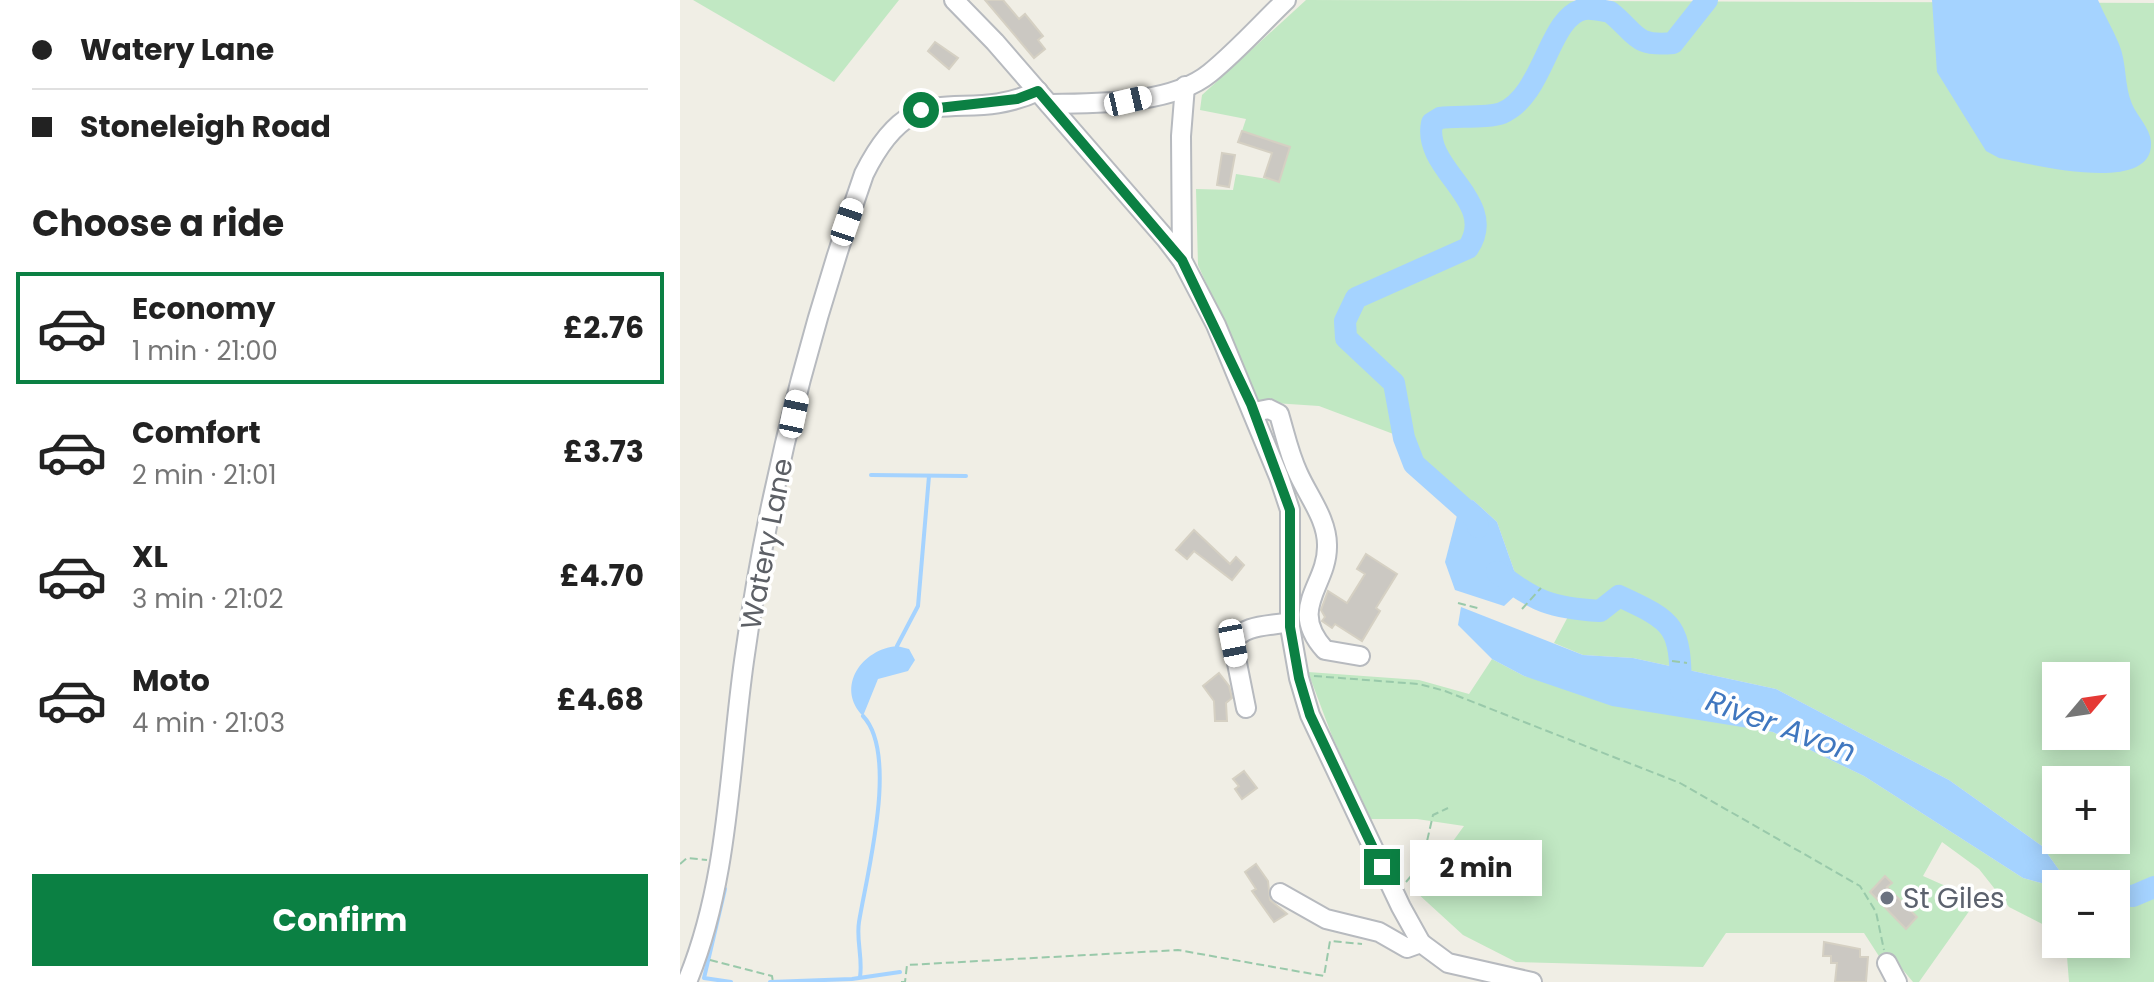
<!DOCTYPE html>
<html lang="en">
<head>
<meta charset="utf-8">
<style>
	:root { --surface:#fff; --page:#f2f2f2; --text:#222; --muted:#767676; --line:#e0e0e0; --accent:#0b8043 }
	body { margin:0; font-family:Poppins,sans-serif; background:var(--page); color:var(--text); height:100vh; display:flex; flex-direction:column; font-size:30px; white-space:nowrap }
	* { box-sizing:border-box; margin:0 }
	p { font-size:26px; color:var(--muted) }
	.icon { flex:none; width:44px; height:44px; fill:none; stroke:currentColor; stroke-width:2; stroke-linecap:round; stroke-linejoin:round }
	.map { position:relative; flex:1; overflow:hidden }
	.details { display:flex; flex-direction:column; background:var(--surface); width:680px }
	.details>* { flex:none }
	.hud { display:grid; align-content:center; height:176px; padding:0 32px; background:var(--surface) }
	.needle { width:52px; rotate:61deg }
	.controls { position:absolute; left:1362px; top:662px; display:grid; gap:16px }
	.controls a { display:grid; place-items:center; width:88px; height:88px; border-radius:0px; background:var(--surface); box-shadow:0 4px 20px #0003; font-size:40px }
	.end { position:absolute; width:36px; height:36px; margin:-18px; border:10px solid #0b8043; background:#fff; box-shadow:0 0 0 4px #fff }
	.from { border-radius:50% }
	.bubble { position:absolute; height:56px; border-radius:0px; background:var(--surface); box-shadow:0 4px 20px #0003; font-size:26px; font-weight:700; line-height:56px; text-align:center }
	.car { position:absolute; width:24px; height:48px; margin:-24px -12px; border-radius:10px; box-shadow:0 0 6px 2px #0007; background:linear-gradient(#fff 24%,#345 0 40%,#fff 0 76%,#345 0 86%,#fff 0) }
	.hud b { display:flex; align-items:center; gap:28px; height:76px; font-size:30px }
	.hud b+b { border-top:2px solid var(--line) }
	.hud i { width:20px; height:20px; background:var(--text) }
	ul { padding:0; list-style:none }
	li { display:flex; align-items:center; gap:24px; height:112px; margin:0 16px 12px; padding:0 16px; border:4px solid transparent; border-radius:0px }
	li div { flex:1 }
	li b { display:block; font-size:30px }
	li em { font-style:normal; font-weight:700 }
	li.on { border-color:var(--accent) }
	li>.icon { width:72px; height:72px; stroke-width:1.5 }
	h2 { padding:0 32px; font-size:36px; line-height:96px }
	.button { display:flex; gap:16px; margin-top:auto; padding:16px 32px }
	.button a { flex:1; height:92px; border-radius:0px; background:var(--accent); color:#fff; font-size:32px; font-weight:700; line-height:92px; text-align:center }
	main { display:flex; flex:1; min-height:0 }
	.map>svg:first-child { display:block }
</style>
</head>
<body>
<main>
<section class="details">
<div class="hud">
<b><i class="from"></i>Watery Lane</b>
<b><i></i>Stoneleigh Road</b>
</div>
<h2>Choose a ride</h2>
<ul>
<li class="on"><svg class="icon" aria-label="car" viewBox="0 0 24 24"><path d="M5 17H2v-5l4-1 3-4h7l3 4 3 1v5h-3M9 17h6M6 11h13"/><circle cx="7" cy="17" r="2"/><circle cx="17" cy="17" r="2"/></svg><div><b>Economy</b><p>1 min · 21:00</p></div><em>£2.76</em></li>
<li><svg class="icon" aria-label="car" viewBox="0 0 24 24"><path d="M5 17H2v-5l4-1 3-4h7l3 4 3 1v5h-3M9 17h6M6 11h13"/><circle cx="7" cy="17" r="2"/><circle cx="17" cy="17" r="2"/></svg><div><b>Comfort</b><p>2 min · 21:01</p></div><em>£3.73</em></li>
<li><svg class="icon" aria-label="car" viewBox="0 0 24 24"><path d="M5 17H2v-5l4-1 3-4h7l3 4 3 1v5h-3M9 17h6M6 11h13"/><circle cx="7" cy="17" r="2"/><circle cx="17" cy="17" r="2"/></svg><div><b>XL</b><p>3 min · 21:02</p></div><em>£4.70</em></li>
<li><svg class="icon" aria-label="car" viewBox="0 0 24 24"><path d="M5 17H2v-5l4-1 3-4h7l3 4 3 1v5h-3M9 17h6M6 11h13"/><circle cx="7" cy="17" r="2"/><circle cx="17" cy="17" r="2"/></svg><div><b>Moto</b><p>4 min · 21:03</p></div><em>£4.68</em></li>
</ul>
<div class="button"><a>Confirm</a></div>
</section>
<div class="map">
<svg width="1474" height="982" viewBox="0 0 1474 982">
	<rect width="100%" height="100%" fill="#f0eee5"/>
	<!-- green -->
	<g fill="#c1e8c3" fill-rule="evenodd">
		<path d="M13,0H219L154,82Z"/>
		<path d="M626,0L1474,3V982H1389L1386,944H1436V884H1389L1362,846L1269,780L1096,689L953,658L903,655L874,643L892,609L849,597L841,590L817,522L793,500L780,504L734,464L724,438L639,406L579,402L518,265L516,189L553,190L556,174L599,181L610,147L562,131L566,119L520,110L522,95ZM1376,676H1436V736H1376ZM1376,780H1436V840H1376Z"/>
		<path d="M812,659L844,676L1021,719L1093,732L1184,776L1343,878L1376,887V931L1329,907L1299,869L1262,842L1243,876L1297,900L1239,982H1233L1214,959L1204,964L1184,933H1046L1023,967L836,962L783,935L736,892L784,826L737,819H691L652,736L628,672L739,680L789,694Z"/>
	</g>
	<!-- water -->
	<g fill="#a5d3ff">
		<path d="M1252,0H1418C1424,15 1433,29 1439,44C1447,63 1444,85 1452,104C1457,116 1470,128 1471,142C1474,197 1348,163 1319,158L1306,151L1257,72Z"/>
		<path d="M793,500L817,522L841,590L824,606L775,590L765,562L780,504Z"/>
		<path d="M781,607L903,655L953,658L1096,689L1269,780L1362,846L1389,884H1376V887L1343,878L1184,776L1093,732L932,706L844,676L812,659L778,625Z"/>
		<path d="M217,646L229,649L235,660L228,671L198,679L183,716C155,687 182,649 217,646Z"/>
	</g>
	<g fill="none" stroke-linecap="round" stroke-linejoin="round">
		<!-- stream -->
		<g stroke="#a5d3ff" stroke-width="4">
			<path d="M191,475L286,476"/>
			<path d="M217,646L238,606L249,476"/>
			<path d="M45,889L24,978L51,982"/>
			<path d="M180,977C183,958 176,940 179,922C187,873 219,754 183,716"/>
			<path d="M90,982L172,979L220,972"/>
		</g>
		<!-- river -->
		<g stroke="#a5d3ff" stroke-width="22">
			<path d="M798,527L796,519L734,464L724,438L714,383L666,338L665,321L676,298L788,248C820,201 742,170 752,123L760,118C776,116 810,118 822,113C865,95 868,15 905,9C913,8 923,11 930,12C957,33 953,47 993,43L1027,0"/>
			<path d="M817,572C855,602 872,608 920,611L939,596C996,622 1000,627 1001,689L1010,692"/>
			<path d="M1436,895L1453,896L1474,887"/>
		</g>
	</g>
	<!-- building -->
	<g fill="#cbc8c2" stroke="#d5d0c3" stroke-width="2">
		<path d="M305,0H323L339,19L345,14L363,36L358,40L365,49L354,58Z"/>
		<path d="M255,42L278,58L269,69L248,51Z"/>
		<path d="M562,131L610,147L599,182L584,177L592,153L558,142Z"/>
		<path d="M542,153L555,155L549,187L537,185Z"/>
		<path d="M514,530L550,564L556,557L564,565L552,580L514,551L507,559L496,550Z"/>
		<path d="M686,554L717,574L696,608L700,611L682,641L655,624L652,628L642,621L645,617L641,610L648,591L667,603L685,574L677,569Z"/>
		<path d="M539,673L549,686L552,698L546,703L547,721H535L534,701L523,686Z"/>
		<path d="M564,771L577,788L562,799L555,789L559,786L553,779Z"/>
		<path d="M576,864L588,881L590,900L607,914L594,922L572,891L576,889L565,872Z"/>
		<path d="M1205,876L1212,883L1207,887L1237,917L1226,929L1190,892Z"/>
		<path d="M1144,942L1180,949V957H1188L1186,982H1155L1157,963H1151V956H1143Z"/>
	</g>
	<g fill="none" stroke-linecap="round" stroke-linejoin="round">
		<defs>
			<g id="minor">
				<path d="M274,0L315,42L486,239L502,260L536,325L599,477L610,510V627L619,678L630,715L721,907L741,943L768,963L852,982"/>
				<path d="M369,104C417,103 491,105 530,73C557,51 581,24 606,0"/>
				<path d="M502,260L501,136L505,86"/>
				<path d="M574,412L589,409L599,414C605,434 609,454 618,473C628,496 648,520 647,547C647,586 607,608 645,650L680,656"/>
				<path d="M566,708L553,643C561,624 592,626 610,622"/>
				<path d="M600,893L646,919L699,932L727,948L741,943"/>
				<path d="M1207,963L1217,982"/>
				<path d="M7,982C49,881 49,768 64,661C87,496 129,331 184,174C236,69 279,128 358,91"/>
			</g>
		</defs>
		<!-- minor casing -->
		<use href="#minor" stroke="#b7babf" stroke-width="22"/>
		<!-- path -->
		<g stroke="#99c9aa" stroke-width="2" stroke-dasharray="8 4" stroke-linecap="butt">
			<path d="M778,603L801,609"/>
			<path d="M842,609L861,588"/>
			<path d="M992,661L1007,663"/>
			<path d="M634,676L739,684L765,691L1000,783L1180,886L1196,912L1204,950"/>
			<path d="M0,864L7,858L27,860"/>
			<path d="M726,882L742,863L753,815L768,808"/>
			<path d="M30,960L92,976L93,982"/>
			<path d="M221,982H225L227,965L498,950L644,976L650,941L682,944"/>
		</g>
		<!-- minor -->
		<use href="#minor" stroke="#fff" stroke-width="18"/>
	</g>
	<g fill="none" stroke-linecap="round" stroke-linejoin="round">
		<!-- route -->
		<path stroke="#0b8043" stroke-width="10" d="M241,110L337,99L358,91L502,260L571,404L610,510V627L619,678L630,715L702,867"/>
	</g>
	<!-- markers -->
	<circle fill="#6b7280" stroke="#fff" stroke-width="3" cx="1207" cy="898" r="8"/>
	<g text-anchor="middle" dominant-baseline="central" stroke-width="7" stroke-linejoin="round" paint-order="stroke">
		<!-- street labels -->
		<g font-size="28" fill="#5d6066" stroke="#fff">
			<text transform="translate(87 544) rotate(-79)">Watery Lane</text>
		</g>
		<!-- worship labels -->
		<g font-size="28" fill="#5b616d" stroke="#fff" text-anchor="start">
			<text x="1223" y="898">St Giles</text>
		</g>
		<!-- water labels -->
		<g font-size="30" font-style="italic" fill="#4077bf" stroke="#fff">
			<text transform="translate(1101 726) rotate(20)">River Avon</text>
		</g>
	</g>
</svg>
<div class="controls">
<a><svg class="needle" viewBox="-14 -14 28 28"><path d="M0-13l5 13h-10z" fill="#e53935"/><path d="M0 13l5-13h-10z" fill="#767676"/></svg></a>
<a>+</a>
<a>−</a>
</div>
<i class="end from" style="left:241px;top:110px"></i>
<i class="end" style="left:702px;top:867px"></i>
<div class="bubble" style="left:730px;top:840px;width:132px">2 min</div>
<i class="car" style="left:448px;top:101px;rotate:77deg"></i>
<i class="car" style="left:167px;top:222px;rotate:19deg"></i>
<i class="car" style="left:114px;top:414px;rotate:12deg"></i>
<i class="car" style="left:553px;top:643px;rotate:169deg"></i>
</div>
</main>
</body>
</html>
